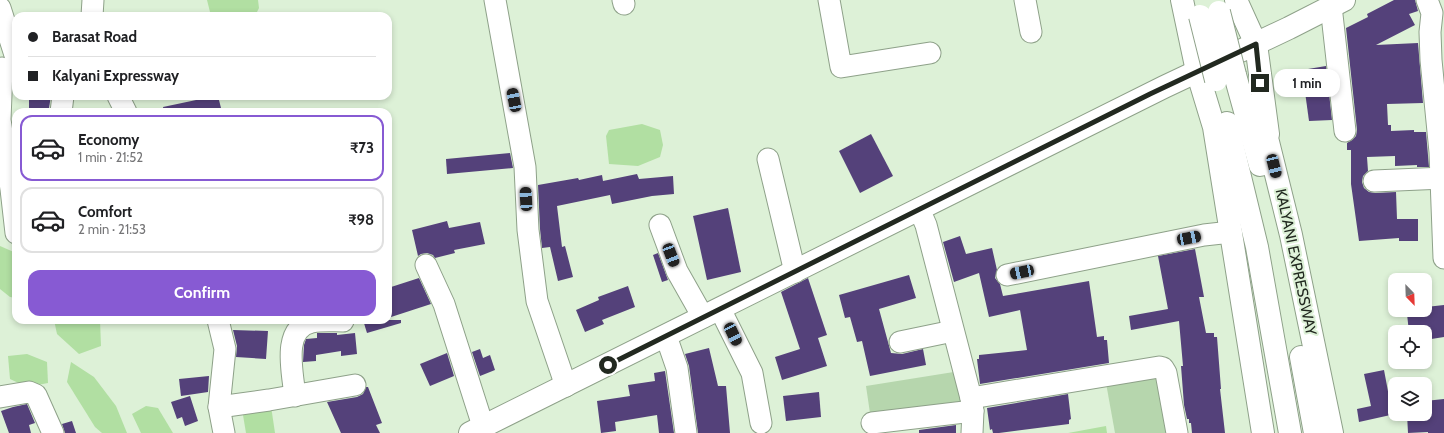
<!DOCTYPE html>
<html lang="en">
<head>
<meta charset="utf-8">
<style>
	:root { --surface:#fff; --page:#f2f2f2; --text:#202124; --muted:#757577; --line:#e0e0e0; --accent:#875ad3 }
	body { margin:0; font-family:Cabin,sans-serif; background:var(--page); color:var(--text); height:100vh; display:flex; flex-direction:column; font-size:15px; white-space:nowrap }
	* { box-sizing:border-box; margin:0 }
	p { font-size:13px; color:var(--muted) }
	.icon { flex:none; width:22px; height:22px; fill:none; stroke:currentColor; stroke-width:2; stroke-linecap:round; stroke-linejoin:round }
	.map { position:relative; flex:1; overflow:hidden }
	.side { position:absolute; left:12px; top:108px; width:380px; height:216px; display:flex; flex-direction:column; background:var(--surface); border-radius:12px; box-shadow:0 2px 6px #0003 }
	.side>* { flex:none }
	.top-card { position:absolute; left:12px; top:12px; width:380px; height:88px; border-radius:12px; box-shadow:0 2px 6px #0003; display:grid; align-content:center; height:88px; padding:0 16px; background:var(--surface) }
	.needle { width:26px; rotate:157deg }
	.tools { position:absolute; left:1388px; top:273px; display:grid; gap:8px }
	.tools a { display:grid; place-items:center; width:44px; height:44px; border-radius:8px; background:var(--surface); box-shadow:0 2px 6px #0003; font-size:20px }
	.end { position:absolute; width:18px; height:18px; margin:-9px; border:5px solid #222920; background:#fff; box-shadow:0 0 0 2px #fff }
	.from { border-radius:50% }
	.bubble { position:absolute; height:28px; border-radius:12px; background:var(--surface); box-shadow:0 2px 6px #0003; font-size:13px; font-weight:700; line-height:28px; text-align:center }
	.car { position:absolute; width:12px; height:24px; margin:-12px -6px; border-radius:5px; box-shadow:0 0 3px 1px #0007; background:linear-gradient(#222 24%,#8ab4d8 0 40%,#222 0 76%,#8ab4d8 0 86%,#222 0) }
	.top-card b { display:flex; align-items:center; gap:14px; height:38px; font-size:15px }
	.top-card b+b { border-top:1px solid var(--line) }
	.top-card i { width:10px; height:10px; background:var(--text) }
	ul { padding:7px 0 0; list-style:none }
	li { display:flex; align-items:center; gap:12px; height:66px; margin:0 8px 6px; padding:0 8px; border:2px solid var(--line); border-radius:12px }
	li div { flex:1 }
	li b { display:block; font-size:15px }
	li em { font-style:normal; font-weight:700 }
	li.on { border-color:var(--accent) }
	li>.icon { width:36px; height:36px; stroke-width:1.5 }
	.primary-button { display:flex; gap:8px; margin-top:auto; padding:8px 16px }
	.primary-button a { flex:1; height:46px; border-radius:12px; background:var(--accent); color:#fff; font-size:16px; font-weight:700; line-height:46px; text-align:center }
	.map>svg:first-child { display:block }
</style>
</head>
<body>
<div class="map">
<svg width="1444" height="433" viewBox="0 0 1444 433">
	<rect width="100%" height="100%" fill="#ddf1d7"/>
	<!-- green -->
	<g fill="#b6d6ad">
		<path d="M960,371L969,405L871,420L866,386Z"/>
		<path d="M1161,373L1170,433H1115L1106,383Z"/>
	</g>
	<!-- water -->
	<g fill="#b1dfa2">
		<path d="M207,0H258L259,8L255,16H211Z"/>
		<path d="M642,124L660,130L663,145L660,157L638,166L609,164L606,136L609,130Z"/>
		<path d="M0,246L16,253V298L10,297L0,289Z"/>
		<path d="M54,320H100L101,346L79,354L57,334Z"/>
		<path d="M27,354L47,362L48,383L27,387L10,379L8,356Z"/>
		<path d="M71,362L94,377L116,406L127,433H102L95,427L67,382Z"/>
		<path d="M146,406L158,408L173,433H141L132,414Z"/>
		<path d="M271,406L275,433H246L242,409Z"/>
		<path d="M1106,426L1107,433H1068Z"/>
	</g>
	<!-- building -->
	<g fill="#54417a">
		<path d="M1394,0H1415L1418,11L1409,14L1415,25L1376,45L1418,43L1423,103L1387,104L1388,125H1391V131L1414,130V132H1426L1429,167H1417V165L1395,166V156L1367,157L1368,171L1363,176L1362,182L1364,188L1369,192L1375,193L1396,192L1397,219H1418V241H1399V238L1359,241L1351,184V150H1347V143L1352,140L1356,136L1357,130L1346,28L1368,17L1367,14Z"/>
		<path d="M1326,66L1332,120L1309,121L1302,70Z"/>
		<path d="M29,96H51L49,108L29,109Z"/>
		<path d="M215,96H218L222,112H164L163,107Z"/>
		<path d="M871,134L893,176L860,193L839,151Z"/>
		<path d="M510,153L513,168L447,174L446,159Z"/>
		<path d="M637,174L639,179L673,176L674,194L652,196L612,204L610,195L557,206L562,247L565,246L573,277L558,281L550,247L542,248L540,229L538,185L578,178L579,180L602,175L603,181Z"/>
		<path d="M728,208L741,272L707,280L693,216Z"/>
		<path d="M447,221L449,228L480,222L485,244L454,250L455,253L435,258L433,255L427,253L421,254L418,256L412,230Z"/>
		<path d="M960,236L966,254L992,248L997,270L995,278L1000,284L1003,296L1089,281L1097,337L1104,336V340H1107L1109,363L980,384L977,359H979V355L1027,350L1020,310L989,317L979,273L954,282L943,242Z"/>
		<path d="M1195,249L1204,297H1199L1206,333H1214V337H1217L1221,389H1220L1225,433H1192L1191,423H1189V419H1187L1184,405L1181,366H1183L1179,321L1131,330L1129,316L1168,309L1158,256Z"/>
		<path d="M658,253L668,280L662,282L653,255Z"/>
		<path d="M909,275L916,298L879,309L891,353L902,354L923,349L926,365L870,376L862,341L857,342L850,317L845,318L839,295Z"/>
		<path d="M419,278L431,304L388,318V288Z"/>
		<path d="M808,278L827,335L818,338L827,366L782,380L775,357L800,349L781,292Z"/>
		<path d="M628,286L635,307L602,320L604,324L585,332L576,310L599,300L598,297Z"/>
		<path d="M1444,305V337L1425,340V332H1409L1407,314L1427,312L1426,307Z"/>
		<path d="M363,320H401V323L367,333Z"/>
		<path d="M233,330L268,331L266,359L236,357L237,346Z"/>
		<path d="M317,333H337V335L355,333L357,354L341,356V351L316,355V361L303,362L304,345L306,339L317,338Z"/>
		<path d="M709,348L718,386H726L730,433H698L689,366L685,354Z"/>
		<path d="M480,349L483,358L490,355L495,370L480,376L472,352Z"/>
		<path d="M447,353L454,376L430,386L420,364Z"/>
		<path d="M1384,370L1390,402L1395,401V414L1359,422L1357,409L1371,406L1364,374Z"/>
		<path d="M665,371L674,433H659L657,415L615,422L616,431L601,433L597,401L630,396L628,385L655,381L654,373Z"/>
		<path d="M209,376L208,392L181,396L179,379Z"/>
		<path d="M366,387H368L382,423L376,425L380,433H341L327,402L357,397L363,394Z"/>
		<path d="M819,392L821,417L786,421L783,396Z"/>
		<path d="M1068,394L1071,419L1069,420V424L999,433H993L992,429L990,430L987,408Z"/>
		<path d="M190,396L198,421L185,426L182,417L177,419L171,402Z"/>
		<path d="M1444,399V433H1428V432L1408,433L1407,414H1425V401Z"/>
		<path d="M27,404L35,423L29,425L31,433H9L1,411L13,407Z"/>
		<path d="M72,421L76,433H65L62,424Z"/>
		<path d="M956,425V433H919V430Z"/>
	</g>
	<g fill="none" stroke-linecap="round" stroke-linejoin="round">
		<defs>
			<g id="minor">
				<path d="M495,0L525,167L528,230L537,301L566,386"/>
				<path d="M623,0L624,4"/>
				<path d="M829,0L841,67L930,53"/>
				<path d="M1025,0L1031,32"/>
				<path d="M1427,0L1432,13L1430,32L1431,60L1440,152L1444,258"/>
				<path d="M1331,6L1345,131"/>
				<path d="M0,8L16,58"/>
				<path d="M92,16L93,0"/>
				<path d="M2,68L0,120L11,189L16,233"/>
				<path d="M118,96L126,112"/>
				<path d="M61,112L63,96"/>
				<path d="M768,159L795,272"/>
				<path d="M1374,181L1444,178"/>
				<path d="M919,209L926,225L971,398L973,411L972,433"/>
				<path d="M660,225L677,271L703,317"/>
				<path d="M426,265L444,304L483,426"/>
				<path d="M1007,275L1204,235L1231,232"/>
				<path d="M720,309L752,373L761,423"/>
				<path d="M218,320L225,349L219,407L224,433"/>
				<path d="M666,336L677,368L686,433"/>
				<path d="M900,342L953,331"/>
				<path d="M295,396C293,374 281,328 312,322C322,320 333,321 343,321"/>
				<path d="M0,397L29,392L36,395L53,433"/>
				<path d="M971,398L1159,367L1163,368L1166,373L1177,433"/>
				<path d="M219,407L269,400L355,385"/>
				<path d="M872,423L973,411"/>
			</g>
			<path id="major" d="M470,433L1164,87L1289,28L1344,0"/>
			<g id="highway">
				<path d="M1182,0L1197,71L1214,127L1263,433"/>
				<path d="M1236,0L1256,44L1268,134L1267,138L1291,235L1332,433"/>
				<path d="M1235,75L1260,165"/>
				<path d="M1227,123L1257,247L1290,433"/>
				<path d="M1301,357L1315,433"/>
			</g>
		</defs>
		<!-- minor casing -->
		<use href="#minor" stroke="#8ea189" stroke-width="23"/>
		<!-- major casing -->
		<use href="#major" stroke="#8ea189" stroke-width="24"/>
		<!-- highway casing -->
		<use href="#highway" stroke="#8ea189" stroke-width="24"/>
		<!-- minor -->
		<use href="#minor" stroke="#fff" stroke-width="21"/>
		<!-- major -->
		<use href="#major" stroke="#fff" stroke-width="22"/>
		<!-- highway -->
		<use href="#highway" stroke="#fff" stroke-width="22"/>
		<defs>
			<g id="highway-bridge">
				<path d="M1219,12L1235,75"/>
				<path d="M1200,16L1216,80"/>
			</g>
		</defs>
		<!-- highway-bridge casing -->
		<use href="#highway-bridge" stroke="#8ea189" stroke-width="24" stroke-linecap="butt"/>
		<!-- highway-bridge -->
		<use href="#highway-bridge" stroke="#fff" stroke-width="22"/>
	</g>
	<g fill="none" stroke-linecap="round" stroke-linejoin="round">
		<!-- route -->
		<path stroke="#222920" stroke-width="5" d="M608,365L1150,94L1256,44L1260,83"/>
	</g>
	<g text-anchor="middle" dominant-baseline="central" stroke-width="4" stroke-linejoin="round" paint-order="stroke">
		<!-- street labels -->
		<g font-size="15" fill="#222920" stroke="#ddf1d7">
			<text transform="translate(1296 262) rotate(78)">KALYANI EXPRESSWAY</text>
		</g>
	</g>
</svg>
<div class="tools">
<a><svg class="needle" viewBox="-14 -14 28 28"><path d="M0-13l5 13h-10z" fill="#e53935"/><path d="M0 13l5-13h-10z" fill="#757577"/></svg></a>
<a><svg class="icon" aria-label="locate" viewBox="0 0 24 24"><circle cx="12" cy="12" r="6"/><path d="M12 2v4M12 18v4M2 12h4M18 12h4"/></svg></a>
<a><svg class="icon" aria-label="layers" viewBox="0 0 24 24"><path d="M12 4l9 5-9 5-9-5zM3 14l9 5 9-5"/></svg></a>
</div>
<i class="end from" style="left:608px;top:365px"></i>
<i class="end" style="left:1260px;top:83px"></i>
<div class="bubble" style="left:1274px;top:69px;width:66px">1 min</div>
<i class="car" style="left:514px;top:100px;rotate:349deg"></i>
<i class="car" style="left:1274px;top:166px;rotate:166deg"></i>
<i class="car" style="left:526px;top:199px;rotate:357deg"></i>
<i class="car" style="left:1189px;top:238px;rotate:79deg"></i>
<i class="car" style="left:671px;top:255px;rotate:159deg"></i>
<i class="car" style="left:1022px;top:272px;rotate:258deg"></i>
<i class="car" style="left:733px;top:334px;rotate:154deg"></i>
<div class="top-card">
<b><i class="from"></i>Barasat Road</b>
<b><i></i>Kalyani Expressway</b>
</div>
<section class="side">
<ul>
<li class="on"><svg class="icon" aria-label="car" viewBox="0 0 24 24"><path d="M5 17H2v-5l4-1 3-4h7l3 4 3 1v5h-3M9 17h6M6 11h13"/><circle cx="7" cy="17" r="2"/><circle cx="17" cy="17" r="2"/></svg><div><b>Economy</b><p>1 min · 21:52</p></div><em>₹73</em></li>
<li><svg class="icon" aria-label="car" viewBox="0 0 24 24"><path d="M5 17H2v-5l4-1 3-4h7l3 4 3 1v5h-3M9 17h6M6 11h13"/><circle cx="7" cy="17" r="2"/><circle cx="17" cy="17" r="2"/></svg><div><b>Comfort</b><p>2 min · 21:53</p></div><em>₹98</em></li>
</ul>
<div class="primary-button"><a>Confirm</a></div>
</section>
</div>
</body>
</html>
